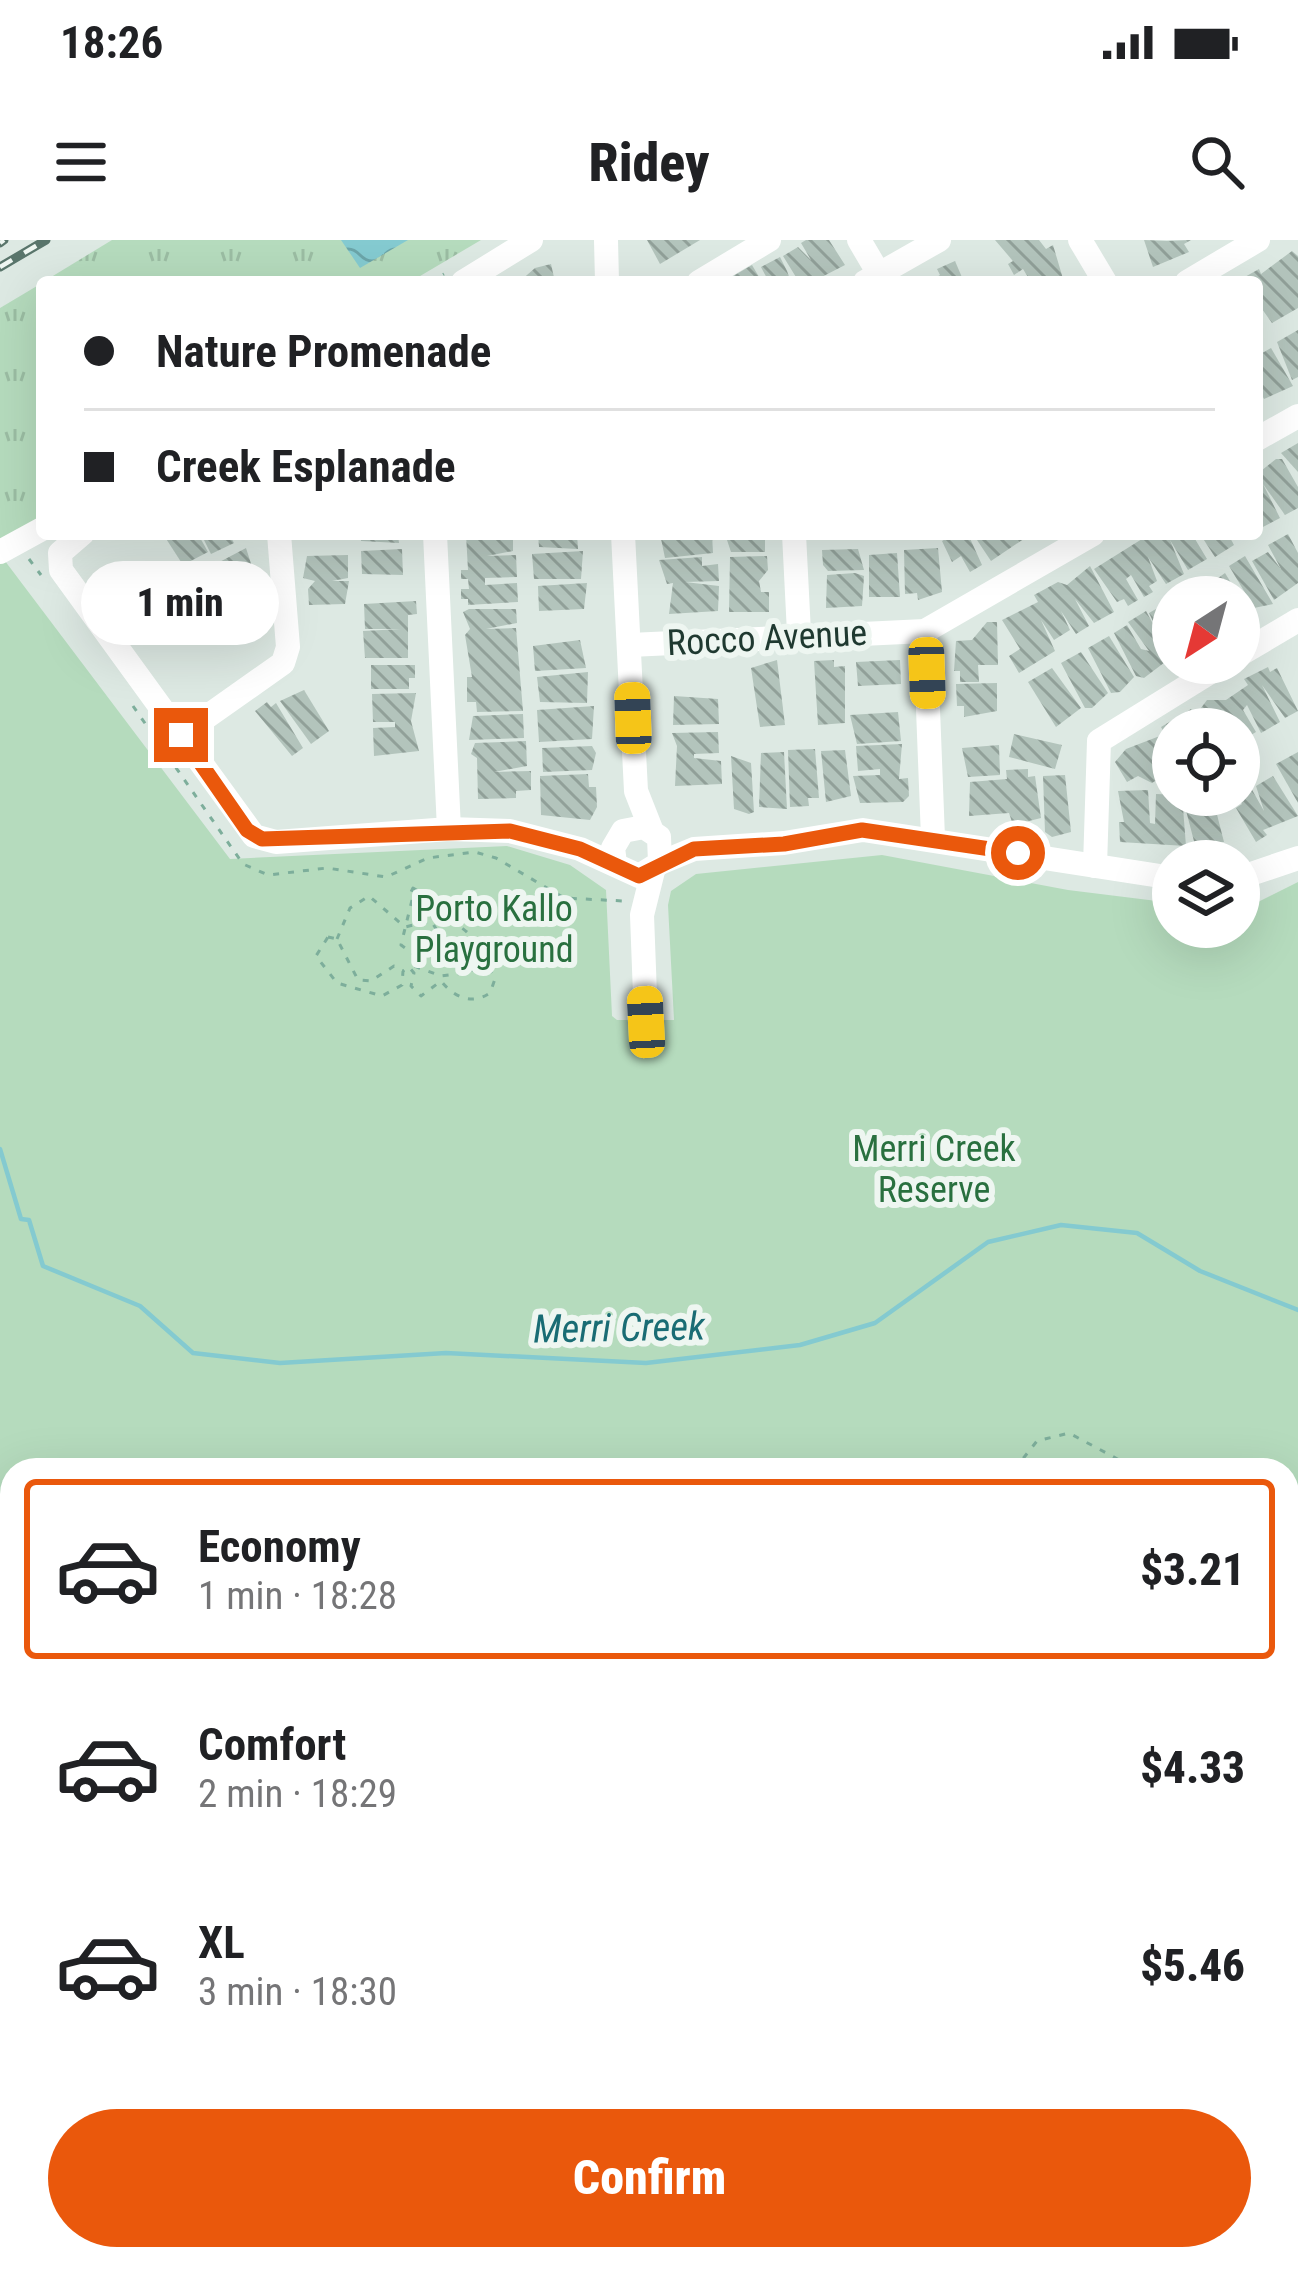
<!DOCTYPE html>
<html lang="en">
<head>
<meta charset="utf-8">
<style>
	:root { --surface:#fff; --page:#f6f6f6; --text:#202124; --muted:#757577; --line:#e0e0e0; --accent:#ea580c }
	body { margin:0; font-family:"Roboto Condensed",sans-serif; background:var(--page); color:var(--text); height:100vh; display:flex; flex-direction:column; font-size:45px; white-space:nowrap }
	* { box-sizing:border-box; margin:0 }
	p { font-size:39px; color:var(--muted) }
	.icon { flex:none; width:66px; height:66px; fill:none; stroke:currentColor; stroke-width:2; stroke-linecap:round; stroke-linejoin:round }
	.map { position:relative; flex:1; overflow:hidden }
	.side { position:absolute; left:0px; top:1218px; width:1299px; height:813px; display:flex; flex-direction:column; background:var(--surface); border-radius:36px 36px 0 0; box-shadow:0 12px 48px #0002 }
	.side>* { flex:none }
	.top-card { position:absolute; left:36px; top:36px; width:1227px; height:264px; border-radius:12px; box-shadow:0 12px 48px #0002; display:grid; align-content:center; height:264px; padding:0 48px; background:var(--surface) }
	.needle { width:78px; rotate:216deg }
	.tools { position:absolute; left:1152px; top:336px; display:grid; gap:24px }
	.tools a { display:grid; place-items:center; width:108px; height:108px; border-radius:50%; background:var(--surface); box-shadow:0 12px 48px #0002; font-size:60px }
	.end { position:absolute; width:54px; height:54px; margin:-27px; border:15px solid #ea580c; background:#fff; box-shadow:0 0 0 6px #fff }
	.from { border-radius:50% }
	.bubble { position:absolute; height:84px; border-radius:42px; background:var(--surface); box-shadow:0 12px 48px #0002; font-size:39px; font-weight:800; line-height:84px; text-align:center }
	.car { position:absolute; width:36px; height:72px; margin:-36px -18px; border-radius:15px; box-shadow:0 0 9px 3px #0007; background:linear-gradient(#f5c518 24%,#345 0 40%,#f5c518 0 76%,#345 0 86%,#f5c518 0) }
	.top-card b { display:flex; align-items:center; gap:42px; height:114px; font-size:45px }
	.top-card b+b { border-top:3px solid var(--line) }
	.top-card i { width:30px; height:30px; background:var(--text) }
	ul { padding:21px 0 0; list-style:none }
	li { display:flex; align-items:center; gap:36px; height:180px; margin:0 24px 18px; padding:0 24px; border:6px solid transparent; border-radius:12px }
	li div { flex:1 }
	li b { display:block; font-size:45px }
	li em { font-style:normal; font-weight:800 }
	li.on { border-color:var(--accent) }
	li>.icon { width:108px; height:108px; stroke-width:1.5 }
	.button { display:flex; gap:24px; margin-top:auto; padding:24px 48px }
	.button a { flex:1; height:138px; border-radius:72px; background:var(--accent); color:#fff; font-size:48px; font-weight:800; line-height:138px; text-align:center }
	.status { display:flex; justify-content:space-between; align-items:center; height:84px; padding:0 60px; background:var(--surface); direction:ltr }
	.status svg { height:33px; fill:currentColor }
	header { display:flex; justify-content:space-between; align-items:center; height:156px; padding:0 48px; background:var(--surface); font-size:54px; font-weight:800 }
	.map>svg:first-child { display:block }
</style>
</head>
<body>
<div class="status"><b>18:26</b><svg viewBox="0 0 49 12"><path d="M0 12V9h3v3zM5 12V6h3v6zM10 12V3h3v9zM15 12V0h3v12zM26 1h20v11H26zM47 4h2v5h-2z"/></svg></div>
<header><svg class="icon" aria-label="menu" viewBox="0 0 24 24"><path d="M4 6h16M4 12h16M4 18h16"/></svg>Ridey<svg class="icon" aria-label="search" viewBox="0 0 24 24"><circle cx="10" cy="10" r="6"/><path d="M15 15l6 6"/></svg></header>
<div class="map">
<svg width="1298" height="2030" viewBox="0 0 1298 2030">
	<defs>
		<pattern id="grass-tufts" width="24" height="20" patternUnits="userSpaceOnUse" patternTransform="scale(3)"><rect width="24" height="20" fill="#b5dbbd"/><path d="M3 7l-1-3M5 7V3M7 7l1-3M15 17l-1-3M17 17v-4M19 17l1-3" fill="none" stroke="#9bbda3"/></pattern>
		<pattern id="water-waves" width="16" height="10" patternUnits="userSpaceOnUse" patternTransform="scale(3)"><rect width="16" height="10" fill="#84cad0"/><path d="M0 5q4-4 8 0t8 0" fill="none" stroke="#6ba5a9"/></pattern>
		<pattern id="building-back-hatch" width="6" height="6" patternUnits="userSpaceOnUse" patternTransform="scale(3)"><rect width="6" height="6" fill="#b3c4bc"/><path d="M-1 5l2 2M0 0l6 6M5-1l2 2" fill="none" stroke="#91a099"/></pattern>
	</defs>
	<rect width="100%" height="100%" fill="#dde9e3"/>
	<!-- grass -->
	<g fill="url(#grass-tufts)">
		<path d="M112,0H481L410,42H43Z"/>
		<path d="M42,43V294H55L0,324V68Z"/>
	</g>
	<!-- green -->
	<path fill="#b5dbbd" d="M5,321L230,619L507,606L570,625L606,650L612,776L617,780H674L668,665L671,651L696,634L882,615L1068,650L1173,663V687H1239V663H1256L1298,642V1422H1287V1230H12V1581L0,1570V324Z"/>
	<!-- water -->
	<path fill="url(#water-waves)" d="M341,0H408L360,28Z"/>
	<g fill="none" stroke-linecap="round" stroke-linejoin="round">
		<!-- stream -->
		<path stroke="#84cad0" stroke-width="4.5" d="M0,909L21,979L29,980L43,1026L140,1066L193,1113L280,1123L446,1113L646,1123L800,1105L875,1083L988,1002L1061,985L1137,993L1200,1031L1298,1070"/>
	</g>
	<!-- building -->
	<g fill="url(#building-back-hatch)">
		<path d="M647,0H700L660,24Z"/>
		<path d="M806,0H829L845,25L812,42H799L783,16L798,7L811,20L801,3Z"/>
		<path d="M995,0H1039L1046,9L1053,5L1064,42H1031L1023,29L1014,35L1008,24L1013,21Z"/>
		<path d="M1144,0L1167,1L1191,0L1184,4L1189,12L1153,27Z"/>
		<path d="M1292,11L1298,16V68L1272,83L1257,62V42L1243,38L1259,29L1261,34Z"/>
		<path d="M780,17L787,31L791,42H769L761,27Z"/>
		<path d="M955,21L964,42H928L940,35L937,29Z"/>
		<path d="M551,24L555,42H519L535,28Z"/>
		<path d="M752,25L762,42H723Z"/>
		<path d="M1298,90V137L1292,140L1277,102Z"/>
		<path d="M1271,108L1293,146L1264,159L1257,146V116Z"/>
		<path d="M1298,203V232L1281,213Z"/>
		<path d="M1276,219H1282L1298,247V268L1285,275L1263,244L1280,278L1261,288L1257,234Z"/>
		<path d="M163,294H198L208,312L183,325Z"/>
		<path d="M201,294H229L234,303L211,314Z"/>
		<path d="M361,294H398L399,303L361,301Z"/>
		<path d="M466,294H513V311L487,316L516,315L517,337L485,338V345L517,343L518,362L468,365V359H461V349H469L468,339H461V330H468Z"/>
		<path d="M538,294H577L578,309L539,307Z"/>
		<path d="M660,294H712L713,313L665,318Z"/>
		<path d="M725,294L765,296V312H731Z"/>
		<path d="M954,294H968L982,325L970,332L961,316L952,322L942,301Z"/>
		<path d="M973,294H1031L991,321Z"/>
		<path d="M1150,294H1192L1207,319L1188,330L1170,300L1184,334L1166,344L1148,317L1157,341L1149,346L1153,352L1144,357L1131,335L1126,339L1138,360L1128,366L1124,359L1117,362L1094,329Z"/>
		<path d="M1200,294H1228L1234,305L1215,317Z"/>
		<path d="M1288,294L1298,313V343L1274,360L1252,321L1268,312L1281,329L1268,305Z"/>
		<path d="M246,308L255,336L217,356L210,343L202,347L195,335Z"/>
		<path d="M938,308L942,352L918,360L917,353L905,354L904,310Z"/>
		<path d="M402,309L403,335L362,334L361,311Z"/>
		<path d="M858,309L864,330L828,331L823,325L822,310Z"/>
		<path d="M583,311L581,339H534L532,314Z"/>
		<path d="M897,313L900,357H869V315Z"/>
		<path d="M348,315V338L332,341H349L345,364L309,365L308,349L315,341L303,338L307,316Z"/>
		<path d="M767,316L768,330L759,341L761,352H769V372H729L730,317Z"/>
		<path d="M1245,316L1273,364L1249,369L1239,387V357H1214L1207,346L1225,333L1239,356V352L1247,356L1229,326Z"/>
		<path d="M702,317V326L718,324L719,341L685,342L719,346L718,371L669,374L673,343L667,344L659,320Z"/>
		<path d="M1090,326L1114,372L1094,383L1075,359L1089,386L1076,394L1061,371L1070,390L1054,400L1041,380L1055,411L1019,433L1009,416L1020,409L1002,380L1038,362L1034,355L1058,342L1067,345Z"/>
		<path d="M855,333L864,336L862,366L826,368L827,335Z"/>
		<path d="M587,343L584,369L539,371L538,346Z"/>
		<path d="M247,344L256,359L241,368L245,375L213,393L200,371Z"/>
		<path d="M416,361L417,374L408,375V418H365L363,391L401,389H365L364,364Z"/>
		<path d="M1163,365L1173,381V416L1144,438L1136,436L1114,393L1127,385L1141,409L1149,411L1128,382L1146,371L1163,402L1149,373Z"/>
		<path d="M469,369H516L517,383L486,389L516,388L523,471L477,472L476,462H467V437H472L465,395L470,389L463,372Z"/>
		<path d="M987,382H997L998,425H978L979,442H960V431H954L956,401L972,400Z"/>
		<path d="M1109,396L1134,437L1120,452L1111,453L1088,408Z"/>
		<path d="M580,400L586,428L535,431L533,406Z"/>
		<path d="M1081,412L1108,453L1092,468H1085L1061,423Z"/>
		<path d="M777,420L785,485L760,487L751,428Z"/>
		<path d="M834,420V427L845,426V483L818,485L814,421Z"/>
		<path d="M900,420L901,444L858,446L856,422Z"/>
		<path d="M371,425H415V438H409V449H371Z"/>
		<path d="M1268,427L1270,432L1277,428L1298,471L1285,478L1262,445L1280,482L1261,493L1247,465L1243,470L1256,492L1239,502V489H1230L1225,480L1224,489H1173V523L1167,513L1162,517L1169,530L1173,528V544L1163,536L1152,543L1138,536L1127,542L1115,522L1126,509L1165,494L1161,487L1191,469L1195,476L1207,460H1226L1248,445L1244,439Z"/>
		<path d="M1052,428L1081,468L1056,487L1028,442Z"/>
		<path d="M588,432L587,463L540,462L537,437Z"/>
		<path d="M997,443V471L964,477V466H957L956,444Z"/>
		<path d="M304,450L329,491L311,504L280,461Z"/>
		<path d="M416,453L411,481L419,511L374,516L373,488L395,487V482H373L372,454Z"/>
		<path d="M674,456L718,459L719,484L673,485Z"/>
		<path d="M267,462L271,467L276,463L303,508L292,516L255,471Z"/>
		<path d="M594,466L592,499L539,502L537,470Z"/>
		<path d="M898,472L901,501L857,504L850,475Z"/>
		<path d="M523,474L524,498L469,500L473,476Z"/>
		<path d="M718,492L719,513L694,514V518L721,521L722,544L675,546L677,506L672,493Z"/>
		<path d="M1014,494L1062,505L1055,529L1009,517Z"/>
		<path d="M526,501L527,526L494,532L531,531V550L516,551V558L478,559L477,518L471,514L475,503Z"/>
		<path d="M902,504L899,539L908,538L909,556L903,562L860,563L853,536L880,535V529L858,531L856,506Z"/>
		<path d="M999,505L1000,535L968,537L962,508Z"/>
		<path d="M592,506L596,513L592,530L543,532L542,508Z"/>
		<path d="M815,509L819,558H808L809,566L790,567L788,510Z"/>
		<path d="M845,510L851,556L826,562L821,511Z"/>
		<path d="M784,512L787,569L759,567L761,513Z"/>
		<path d="M1298,512V563L1276,524Z"/>
		<path d="M731,516L751,523L754,572L749,574L734,569Z"/>
		<path d="M1028,529V537L1035,536L1041,578L1013,585L1009,573L969,576L970,542L1007,539L1006,530Z"/>
		<path d="M588,534L589,547H596L597,567L590,580L541,575L540,536Z"/>
		<path d="M1065,535L1071,592L1052,597L1045,592L1043,536Z"/>
		<path d="M1273,536L1298,576L1263,590L1267,595L1256,602L1236,568L1242,564L1237,556L1251,548L1264,571L1256,546Z"/>
		<path d="M1148,550L1150,583L1155,584L1156,554L1182,555L1186,606L1120,602L1119,582H1124L1118,551Z"/>
		<path d="M1212,555L1224,602L1195,605L1183,559Z"/>
		<path d="M375,2019H397L410,2030H369Z"/>
		<path d="M405,2019H443L433,2030H418Z"/>
		<path d="M482,2019H493L507,2030H472Z"/>
		<path d="M502,2019H544L552,2026L513,2030Z"/>
		<path d="M633,2019H658L665,2025L661,2030H623Z"/>
		<path d="M919,2019H954L967,2030H920Z"/>
	</g>
	<g fill="none" stroke-linecap="round" stroke-linejoin="round">
		<!-- path -->
		<g stroke="#7dae9b" stroke-width="3" stroke-dasharray="6 9" stroke-linecap="butt">
			<path d="M430,42L444,34"/>
			<path d="M29,319L41,335"/>
			<path d="M133,466L243,624L268,635L327,628L386,637L428,618L475,612L496,618L564,658L624,661"/>
			<path d="M413,648L420,652L416,660L409,656Z"/>
			<path d="M412,660L401,705L415,715L414,726L441,736L472,732L480,715C475,693 454,677 431,681V665L420,656"/>
			<path d="M328,697L337,699L358,740L371,741L394,726L403,731L402,745L382,756L337,743L316,716Z"/>
			<path d="M337,699L350,668L369,656L405,687L431,681L450,710L485,720L495,739L490,753C471,766 453,756 441,741L421,756L411,746L414,733L409,727L403,731"/>
			<path d="M276,1230H303"/>
			<path d="M1014,1230L1037,1201L1069,1193L1138,1230"/>
			<path d="M1287,1272H1298"/>
			<path d="M0,1377L12,1369"/>
			<path d="M1287,1858L1298,1846"/>
			<path d="M1287,2004L1298,1993"/>
			<path d="M1190,2019L1202,2030"/>
		</g>
		<!-- minor -->
		<g stroke="#fff" stroke-width="24">
			<path d="M606,0L607,42"/>
			<path d="M859,0L879,34"/>
			<path d="M1080,0L1105,42"/>
			<path d="M463,42L531,0"/>
			<path d="M699,42L769,0"/>
			<path d="M865,42L939,0"/>
			<path d="M1187,42L1258,0"/>
			<path d="M1257,199L1298,176"/>
			<path d="M82,294L60,313L61,330L254,596L276,602L449,589L510,591L580,609L639,636L660,623L659,597L644,587L623,591L613,608L615,623"/>
			<path d="M435,294L449,589"/>
			<path d="M623,294L636,551L651,589"/>
			<path d="M794,294L799,393"/>
			<path d="M0,312L42,289"/>
			<path d="M925,391L933,598"/>
			<path d="M630,405L925,391L1093,294"/>
			<path d="M1239,415L1298,380"/>
			<path d="M181,495L283,423L288,407L279,294"/>
			<path d="M660,623L694,609L784,603L863,590L1173,638"/>
			<path d="M1095,626L1099,501L1225,423"/>
			<path d="M1239,638L1298,618"/>
			<path d="M646,782L642,675L653,631"/>
			<path d="M1287,1439L1298,1438"/>
			<path d="M1287,1582L1298,1570"/>
			<path d="M0,1585L12,1596"/>
			<path d="M1287,1753L1298,1763"/>
			<path d="M0,1779L12,1766"/>
			<path d="M1287,1889L1298,1877"/>
			<path d="M1287,1962L1298,1950"/>
			<path d="M692,2019L703,2030"/>
			<path d="M974,2019L986,2030"/>
			<path d="M1257,2019L1269,2030"/>
			<path d="M0,2020L11,2030"/>
			<path d="M47,2030L58,2019"/>
			<path d="M314,2030L324,2019"/>
			<path d="M574,2030L584,2019"/>
			<path d="M844,2030L855,2019"/>
			<path d="M1095,2030L1105,2019"/>
			<path d="M1156,2030L1166,2019"/>
			<path d="M1224,2030L1234,2019"/>
		</g>
		<defs>
			<g id="rail">
				<path d="M0,3L4,0"/>
				<path d="M0,27L46,0"/>
			</g>
		</defs>
		<!-- rail casing -->
		<use href="#rail" stroke="#59756b" stroke-width="9"/>
		<!-- rail -->
		<use href="#rail" stroke="#eef6f1" stroke-width="4.5" stroke-dasharray="14" stroke-linecap="butt"/>
	</g>
	<g fill="none" stroke-linecap="round" stroke-linejoin="round">
		<!-- route -->
		<path stroke="#ea580c" stroke-width="15" d="M181,495L247,590L262,599L510,591L580,609L639,636L694,609L784,604L862,590L1018,613"/>
	</g>
	<g text-anchor="middle" dominant-baseline="central" stroke-width="12" stroke-linejoin="round" paint-order="stroke">
		<!-- street labels -->
		<g font-size="36" fill="#1f3930" stroke="#eef6f1">
			<text transform="translate(767 398) rotate(-3)">Rocco Avenue</text>
		</g>
		<!-- park labels -->
		<g font-size="36" fill="#29703f" stroke="#eef6f1">
			<text x="494" y="669">Porto Kallo<tspan x="494" dy="41">Playground</tspan></text>
			<text x="934" y="909">Merri Creek<tspan x="934" dy="41">Reserve</tspan></text>
		</g>
		<!-- water labels -->
		<g font-size="39" font-style="italic" fill="#196c74" stroke="#eef6f1">
			<text transform="translate(619 1088) rotate(-1)">Merri Creek</text>
		</g>
	</g>
</svg>
<div class="tools">
<a><svg class="needle" viewBox="-14 -14 28 28"><path d="M0-13l5 13h-10z" fill="#e53935"/><path d="M0 13l5-13h-10z" fill="#757577"/></svg></a>
<a><svg class="icon" aria-label="locate" viewBox="0 0 24 24"><circle cx="12" cy="12" r="6"/><path d="M12 2v4M12 18v4M2 12h4M18 12h4"/></svg></a>
<a><svg class="icon" aria-label="layers" viewBox="0 0 24 24"><path d="M12 4l9 5-9 5-9-5zM3 14l9 5 9-5"/></svg></a>
</div>
<i class="end from" style="left:1018px;top:613px"></i>
<i class="end" style="left:181px;top:495px"></i>
<div class="bubble" style="left:81px;top:321px;width:198px">1 min</div>
<i class="car" style="left:927px;top:433px;rotate:178deg"></i>
<i class="car" style="left:633px;top:478px;rotate:358deg"></i>
<i class="car" style="left:646px;top:782px;rotate:357deg"></i>
<div class="top-card">
<b><i class="from"></i>Nature Promenade</b>
<b><i></i>Creek Esplanade</b>
</div>
<section class="side">
<ul>
<li class="on"><svg class="icon" aria-label="car" viewBox="0 0 24 24"><path d="M5 17H2v-5l4-1 3-4h7l3 4 3 1v5h-3M9 17h6M6 11h13"/><circle cx="7" cy="17" r="2"/><circle cx="17" cy="17" r="2"/></svg><div><b>Economy</b><p>1 min · 18:28</p></div><em>$3.21</em></li>
<li><svg class="icon" aria-label="car" viewBox="0 0 24 24"><path d="M5 17H2v-5l4-1 3-4h7l3 4 3 1v5h-3M9 17h6M6 11h13"/><circle cx="7" cy="17" r="2"/><circle cx="17" cy="17" r="2"/></svg><div><b>Comfort</b><p>2 min · 18:29</p></div><em>$4.33</em></li>
<li><svg class="icon" aria-label="car" viewBox="0 0 24 24"><path d="M5 17H2v-5l4-1 3-4h7l3 4 3 1v5h-3M9 17h6M6 11h13"/><circle cx="7" cy="17" r="2"/><circle cx="17" cy="17" r="2"/></svg><div><b>XL</b><p>3 min · 18:30</p></div><em>$5.46</em></li>
</ul>
<div class="button"><a>Confirm</a></div>
</section>
</div>
</body>
</html>
